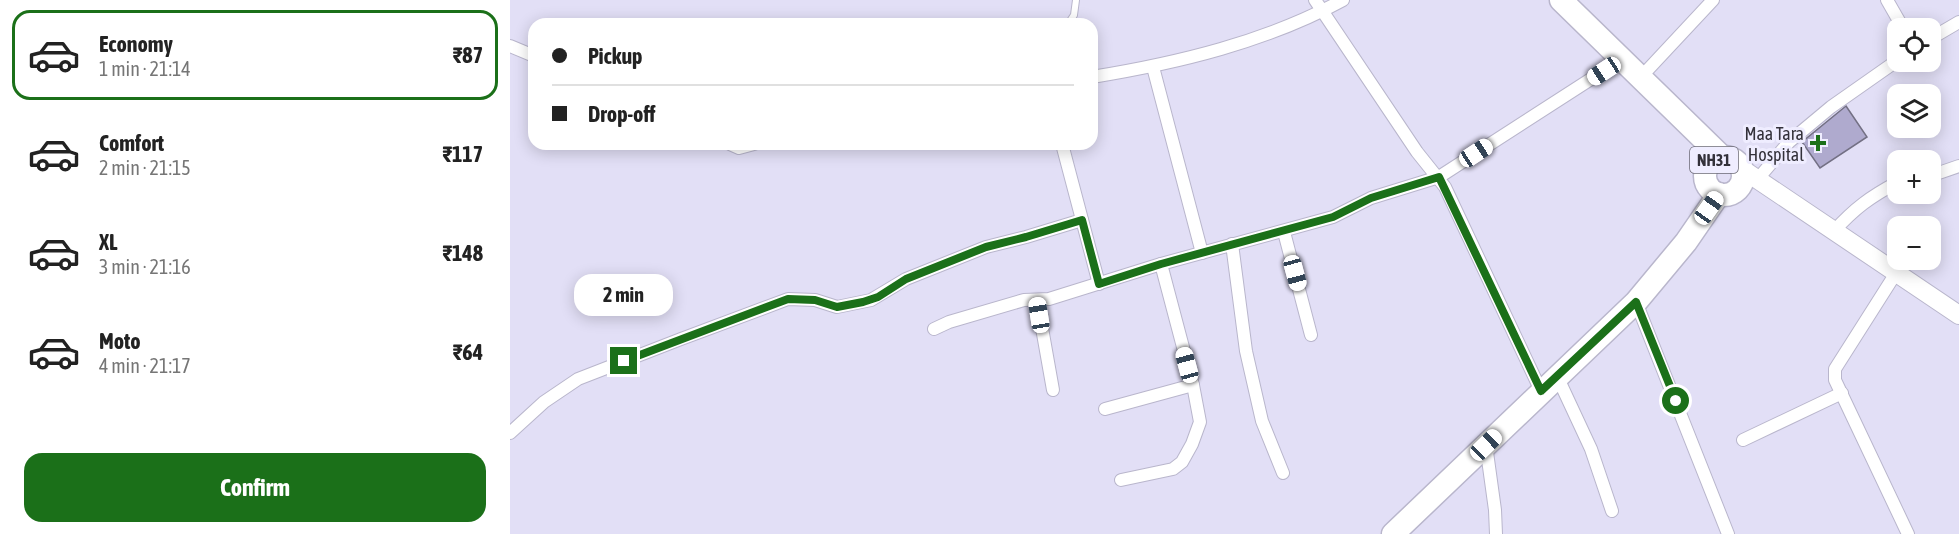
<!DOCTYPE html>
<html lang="en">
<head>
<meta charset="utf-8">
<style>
	:root { --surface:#fff; --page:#f6f6f6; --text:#222; --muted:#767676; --line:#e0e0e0; --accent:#1b7019 }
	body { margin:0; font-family:"Asap Condensed",sans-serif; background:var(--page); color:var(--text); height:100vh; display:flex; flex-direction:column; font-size:22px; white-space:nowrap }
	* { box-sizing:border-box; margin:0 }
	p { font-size:20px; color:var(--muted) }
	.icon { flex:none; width:33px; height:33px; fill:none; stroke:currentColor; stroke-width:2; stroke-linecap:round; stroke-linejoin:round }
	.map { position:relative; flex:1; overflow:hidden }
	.panel { display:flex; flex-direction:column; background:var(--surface); width:510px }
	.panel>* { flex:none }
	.hud { position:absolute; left:18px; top:18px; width:570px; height:132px; border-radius:18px; box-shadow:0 3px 15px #0003; display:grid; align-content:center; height:132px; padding:0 24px; background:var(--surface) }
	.fabs { position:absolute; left:1377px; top:18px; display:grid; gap:12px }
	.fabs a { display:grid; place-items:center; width:54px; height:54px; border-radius:12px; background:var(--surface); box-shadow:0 3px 15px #0003; font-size:30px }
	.end { position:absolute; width:27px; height:27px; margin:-14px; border:8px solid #1b7019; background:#fff; box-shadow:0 0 0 3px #fff }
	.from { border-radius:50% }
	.bubble { position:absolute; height:42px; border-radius:18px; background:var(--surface); box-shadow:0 3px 15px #0003; font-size:20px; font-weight:700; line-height:42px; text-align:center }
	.car { position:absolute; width:18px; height:36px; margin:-18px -9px; border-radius:8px; box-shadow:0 0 4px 2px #0007; background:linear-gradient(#fff 24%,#345 0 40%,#fff 0 76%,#345 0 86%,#fff 0) }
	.hud b { display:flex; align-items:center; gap:21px; height:57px; font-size:22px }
	.hud b+b { border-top:2px solid var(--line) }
	.hud i { width:15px; height:15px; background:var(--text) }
	ul { padding:10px 0 0; list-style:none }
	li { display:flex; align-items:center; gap:18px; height:90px; margin:0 12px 9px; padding:0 12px; border:3px solid transparent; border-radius:18px }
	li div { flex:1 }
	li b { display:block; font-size:22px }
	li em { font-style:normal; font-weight:700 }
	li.current { border-color:var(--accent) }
	li>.icon { width:54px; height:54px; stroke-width:1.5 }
	.button { display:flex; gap:12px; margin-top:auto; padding:12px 24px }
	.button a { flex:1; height:69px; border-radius:18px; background:var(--accent); color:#fff; font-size:24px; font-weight:700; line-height:69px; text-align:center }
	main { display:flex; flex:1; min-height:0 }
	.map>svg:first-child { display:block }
</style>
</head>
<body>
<main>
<section class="panel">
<ul>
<li class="current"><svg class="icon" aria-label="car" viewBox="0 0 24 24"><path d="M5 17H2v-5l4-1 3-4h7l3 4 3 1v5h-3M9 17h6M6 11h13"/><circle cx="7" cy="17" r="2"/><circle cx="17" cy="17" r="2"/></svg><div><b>Economy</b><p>1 min · 21:14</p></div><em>₹87</em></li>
<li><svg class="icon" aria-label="car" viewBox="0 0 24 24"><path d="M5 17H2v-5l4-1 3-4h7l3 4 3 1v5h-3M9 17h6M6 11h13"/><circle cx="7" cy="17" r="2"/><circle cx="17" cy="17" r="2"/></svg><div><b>Comfort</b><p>2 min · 21:15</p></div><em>₹117</em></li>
<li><svg class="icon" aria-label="car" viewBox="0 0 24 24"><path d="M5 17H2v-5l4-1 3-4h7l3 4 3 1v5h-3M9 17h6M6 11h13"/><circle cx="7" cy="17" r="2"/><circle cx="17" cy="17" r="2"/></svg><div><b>XL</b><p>3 min · 21:16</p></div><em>₹148</em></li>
<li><svg class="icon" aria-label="car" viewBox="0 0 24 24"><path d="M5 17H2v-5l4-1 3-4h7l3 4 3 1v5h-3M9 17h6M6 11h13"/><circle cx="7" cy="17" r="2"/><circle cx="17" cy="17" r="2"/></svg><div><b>Moto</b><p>4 min · 21:17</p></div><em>₹64</em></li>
</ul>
<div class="button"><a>Confirm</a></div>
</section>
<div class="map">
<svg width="1449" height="534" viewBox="0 0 1449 534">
	<rect width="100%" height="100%" fill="#e2dff6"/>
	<!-- building -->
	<path fill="#afaace" stroke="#737084" stroke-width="1.5" d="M1336,106L1357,137L1310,168L1292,142Z"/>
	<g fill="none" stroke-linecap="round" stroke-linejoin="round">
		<defs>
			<path id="lane" d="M558,24L564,15L566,0"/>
			<g id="street">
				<path d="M805,0L907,152L935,187L1031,391"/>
				<path d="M1377,0L1393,28"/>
				<path d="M1420,39L1449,22"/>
				<path d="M0,46L24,56"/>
				<path d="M643,67L692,253"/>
				<path d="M582,77C668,63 756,42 833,0"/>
				<path d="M1131,77L1203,0"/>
				<path d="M220,144L229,148L244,144"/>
				<path d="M552,144L589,284"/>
				<path d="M1420,176L1449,166"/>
				<path d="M1247,180L1279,142L1321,107L1388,60"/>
				<path d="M1324,231C1345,208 1360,197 1388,182"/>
				<path d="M774,232L801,335"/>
				<path d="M722,244L736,351L752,421L773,473"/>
				<path d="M1386,273L1325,369V380L1398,534"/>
				<path d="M527,300L543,390"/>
				<path d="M1126,302L1218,534"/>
				<path d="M424,329L439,322L514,300L539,299L651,264L823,217L861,198L929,177L1112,59"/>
				<path d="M1047,376L1081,449L1102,511"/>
				<path d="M595,409L683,385"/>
				<path d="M0,433L34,402L68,379L171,339L278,299L305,300L327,307L361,300L396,279L476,247L516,237L572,220"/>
				<path d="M1233,440L1332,393"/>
				<path d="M976,445L985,510L986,534"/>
				<path d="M611,480L663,469L672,462L682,444L690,422L683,385L651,264"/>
			</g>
			<path id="secondary" d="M1232,169L1449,315"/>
			<g id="highway">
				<path d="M1051,0L1212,157"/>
				<circle cx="1214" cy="176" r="19"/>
				<path d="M883,534L1126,302L1176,242L1209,194"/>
			</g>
		</defs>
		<!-- lane casing -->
		<use href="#lane" stroke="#b9b6cc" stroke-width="8"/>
		<!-- street casing -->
		<use href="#street" stroke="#b9b6cc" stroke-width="14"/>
		<!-- secondary casing -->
		<use href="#secondary" stroke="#b9b6cc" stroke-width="20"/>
		<!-- highway casing -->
		<use href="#highway" stroke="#b9b6cc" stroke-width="25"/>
		<!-- lane -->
		<use href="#lane" stroke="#fff" stroke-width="6"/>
		<!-- street -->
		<use href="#street" stroke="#fff" stroke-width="12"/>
		<!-- secondary -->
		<use href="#secondary" stroke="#fff" stroke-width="18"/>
		<!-- highway -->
		<use href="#highway" stroke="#fff" stroke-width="22"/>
	</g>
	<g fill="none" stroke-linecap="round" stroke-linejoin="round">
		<!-- route -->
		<path stroke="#1b7019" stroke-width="8" d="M114,361L278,299L305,300L327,307L353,302L368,297L396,279L476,247L516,237L572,220L589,284L651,264L823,217L861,198L929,177L1031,391L1126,302L1166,401"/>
	</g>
	<!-- markers -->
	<path fill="#1b7019" stroke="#efedff" stroke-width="2" d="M1305 134h6v6h6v6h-6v6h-6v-6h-6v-6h6z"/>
	<g text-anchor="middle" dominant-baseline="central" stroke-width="6" stroke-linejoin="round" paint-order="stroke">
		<!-- shield labels -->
		<rect fill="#efedff" stroke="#6b6975" stroke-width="1.5" x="1180" y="147" width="48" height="26" rx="4.5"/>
		<g font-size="16" font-weight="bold" fill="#33313a">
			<text x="1204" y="160">NH31</text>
		</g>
		<!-- poi labels -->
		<g font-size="18" fill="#33313a" stroke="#efedff" text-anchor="end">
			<text x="1294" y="133">Maa Tara<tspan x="1294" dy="21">Hospital</tspan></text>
		</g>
	</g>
</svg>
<div class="fabs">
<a><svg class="icon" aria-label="locate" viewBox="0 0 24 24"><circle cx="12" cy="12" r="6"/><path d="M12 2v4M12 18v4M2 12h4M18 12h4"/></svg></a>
<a><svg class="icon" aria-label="layers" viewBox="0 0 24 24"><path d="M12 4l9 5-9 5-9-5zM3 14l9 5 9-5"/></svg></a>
<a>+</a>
<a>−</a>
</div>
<i class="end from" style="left:1166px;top:401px"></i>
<i class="end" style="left:114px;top:361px"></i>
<div class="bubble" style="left:64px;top:274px;width:99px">2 min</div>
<i class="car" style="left:1094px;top:71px;rotate:237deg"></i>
<i class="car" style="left:966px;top:153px;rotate:57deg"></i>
<i class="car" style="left:1199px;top:208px;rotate:35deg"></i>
<i class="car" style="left:785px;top:273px;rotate:165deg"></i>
<i class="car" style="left:529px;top:315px;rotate:351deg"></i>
<i class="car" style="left:677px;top:365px;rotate:345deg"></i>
<i class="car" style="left:976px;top:445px;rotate:46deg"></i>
<div class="hud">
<b><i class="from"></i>Pickup</b>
<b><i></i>Drop-off</b>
</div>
</div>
</main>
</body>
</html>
